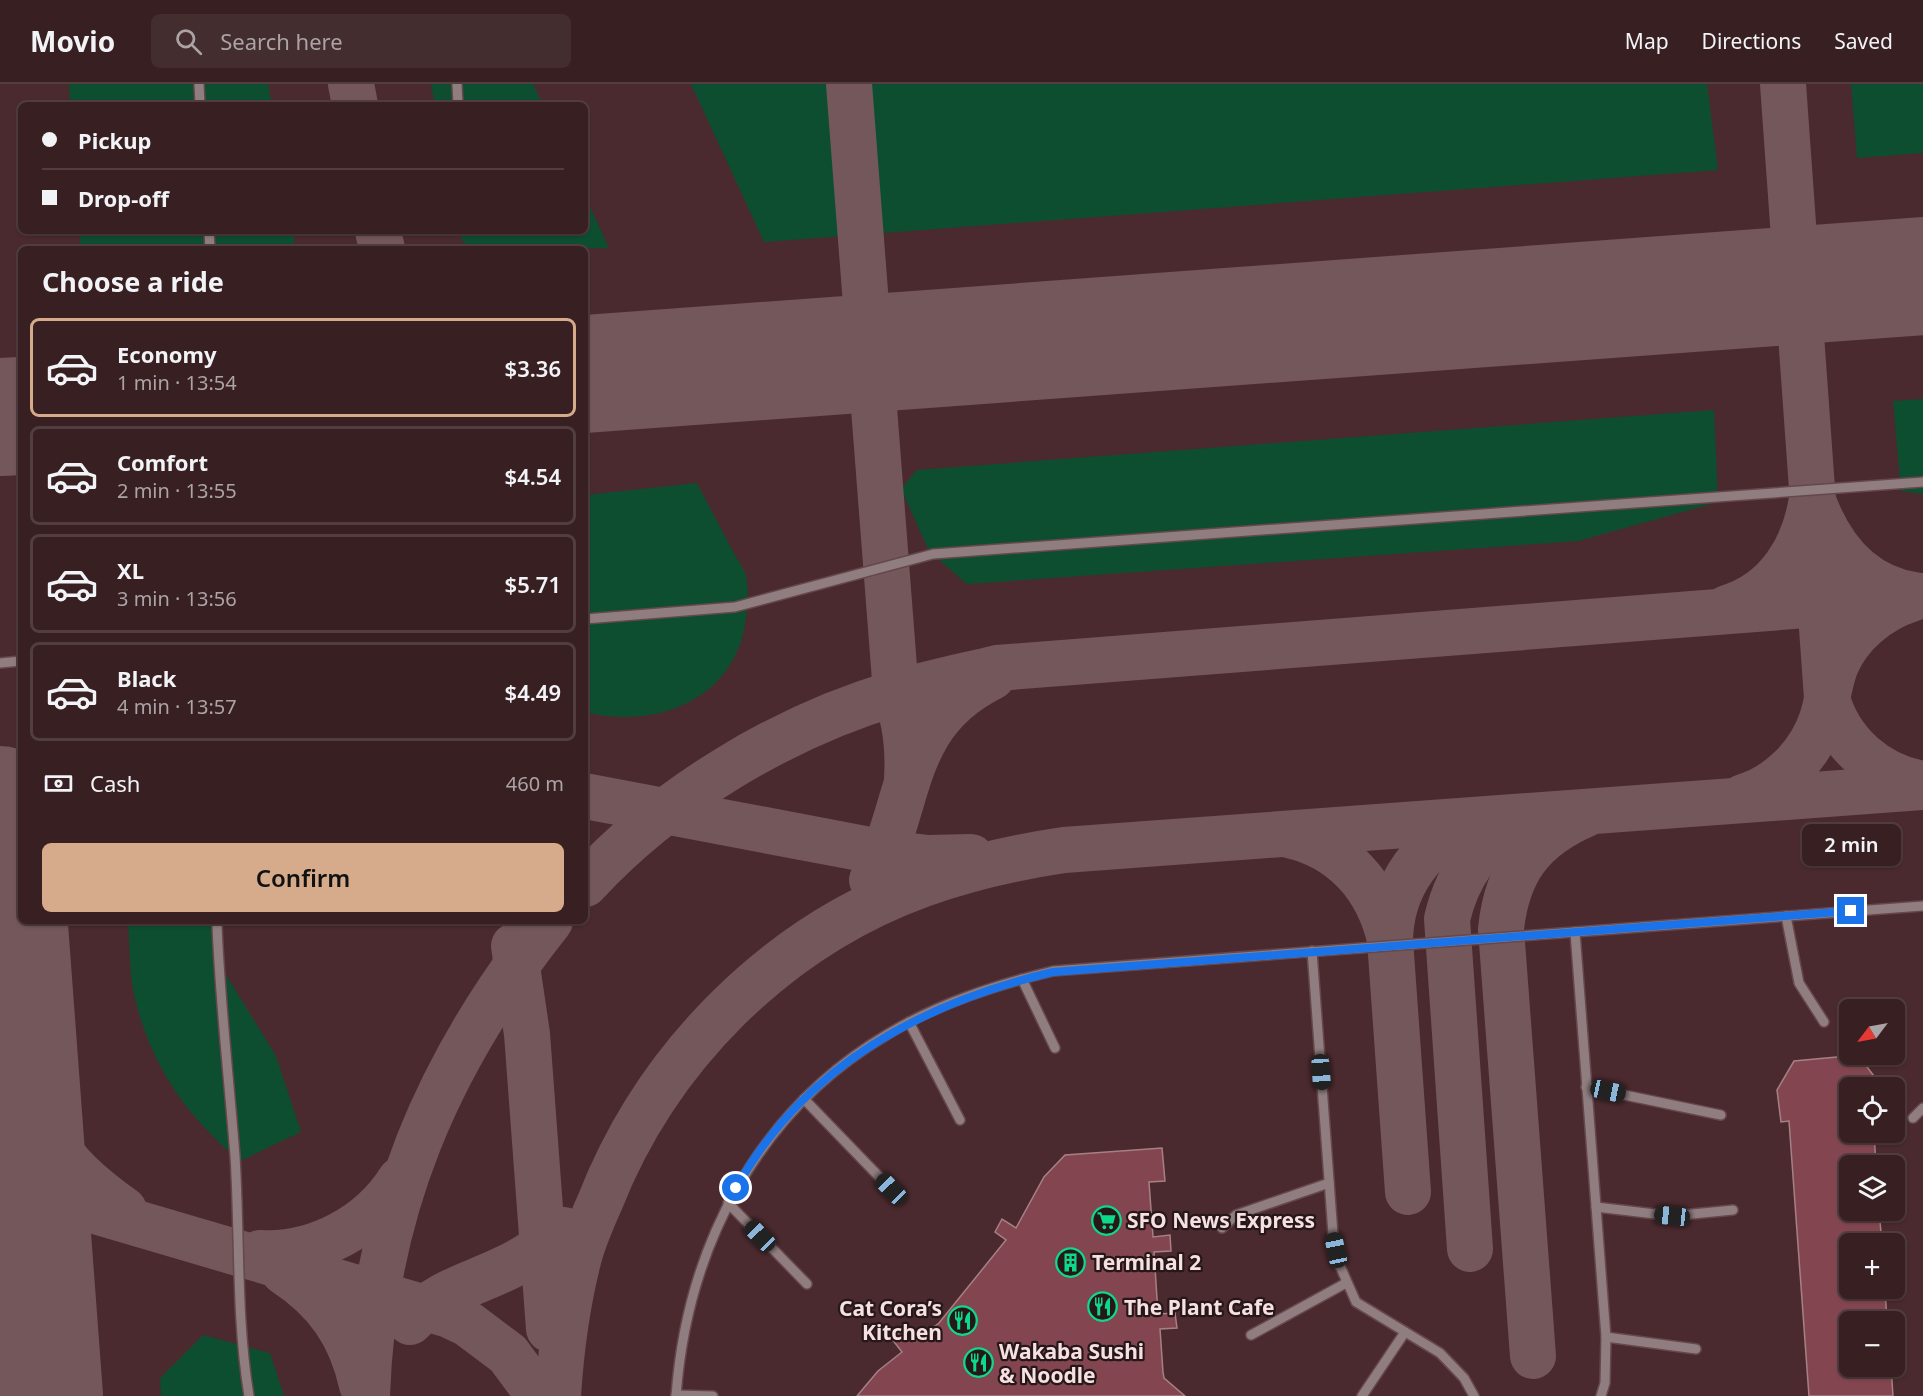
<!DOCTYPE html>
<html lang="en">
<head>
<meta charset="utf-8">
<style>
	:root { --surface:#382022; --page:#432d2f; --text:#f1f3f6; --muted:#aba3a5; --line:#523e40; --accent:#d6ab8b }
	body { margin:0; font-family:"Noto Sans",sans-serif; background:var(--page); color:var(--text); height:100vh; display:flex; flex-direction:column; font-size:22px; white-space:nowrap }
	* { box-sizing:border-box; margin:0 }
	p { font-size:20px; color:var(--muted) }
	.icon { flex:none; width:33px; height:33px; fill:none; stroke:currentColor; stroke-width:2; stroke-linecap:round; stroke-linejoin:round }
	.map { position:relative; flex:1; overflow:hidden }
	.side { position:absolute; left:18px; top:162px; width:570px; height:678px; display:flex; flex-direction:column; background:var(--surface); border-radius:9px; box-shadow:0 2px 4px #0004,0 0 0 2px var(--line) }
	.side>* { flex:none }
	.guide { position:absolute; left:18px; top:18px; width:570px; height:132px; border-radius:9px; box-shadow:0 2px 4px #0004,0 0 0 2px var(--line); display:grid; align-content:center; height:132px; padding:0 24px; background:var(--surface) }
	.needle { width:39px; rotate:238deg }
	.controls { position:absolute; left:1839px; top:915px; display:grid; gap:12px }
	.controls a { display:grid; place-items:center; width:66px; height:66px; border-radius:9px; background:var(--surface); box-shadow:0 2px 4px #0004,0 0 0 2px var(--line); font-size:30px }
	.end { position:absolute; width:27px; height:27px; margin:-14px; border:8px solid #1a73e8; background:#fff; box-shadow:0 0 0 3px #fff }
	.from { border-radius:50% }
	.bubble { position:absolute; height:42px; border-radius:9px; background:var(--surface); box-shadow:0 2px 4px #0004,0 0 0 2px var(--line); font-size:20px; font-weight:600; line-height:42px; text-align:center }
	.car { position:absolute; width:18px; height:36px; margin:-18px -9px; border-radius:8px; box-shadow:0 0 4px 2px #0007; background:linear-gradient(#222 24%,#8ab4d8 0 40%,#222 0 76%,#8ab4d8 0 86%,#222 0) }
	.guide b { display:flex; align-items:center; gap:21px; height:57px; font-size:22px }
	.guide b+b { border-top:2px solid var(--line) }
	.guide i { width:15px; height:15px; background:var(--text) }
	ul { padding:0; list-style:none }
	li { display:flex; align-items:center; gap:18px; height:99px; margin:0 12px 9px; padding:0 12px; border:3px solid var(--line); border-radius:9px }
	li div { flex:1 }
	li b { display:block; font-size:22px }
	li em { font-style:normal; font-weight:600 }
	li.on { border-color:var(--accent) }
	li>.icon { width:54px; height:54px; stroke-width:1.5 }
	h2 { padding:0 24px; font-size:27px; line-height:72px }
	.pay { display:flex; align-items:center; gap:15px; height:66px; padding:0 24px; font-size:22px }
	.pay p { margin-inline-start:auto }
	.action { display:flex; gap:12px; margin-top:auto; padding:12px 24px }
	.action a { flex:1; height:69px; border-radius:9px; background:var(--accent); color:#111; font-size:24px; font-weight:600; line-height:69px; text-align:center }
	header { display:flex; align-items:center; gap:36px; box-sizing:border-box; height:84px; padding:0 30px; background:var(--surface); border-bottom:2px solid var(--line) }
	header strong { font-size:28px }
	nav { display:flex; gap:33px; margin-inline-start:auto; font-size:21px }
	.search { width:420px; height:54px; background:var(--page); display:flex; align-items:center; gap:15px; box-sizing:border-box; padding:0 21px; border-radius:9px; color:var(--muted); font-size:22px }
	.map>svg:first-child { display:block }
</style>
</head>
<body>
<header>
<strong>Movio</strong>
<div class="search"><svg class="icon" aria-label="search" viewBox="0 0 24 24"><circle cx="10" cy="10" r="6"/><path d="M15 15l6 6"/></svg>Search here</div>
<nav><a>Map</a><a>Directions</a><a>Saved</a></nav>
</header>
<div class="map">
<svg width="1923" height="1312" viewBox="0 0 1923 1312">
	<rect width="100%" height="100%" fill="#4a2a2e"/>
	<!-- green -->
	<g fill="#0d4e31">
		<path d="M69,0H268L272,21H70Z"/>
		<path d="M431,0H533L543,21H435Z"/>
		<path d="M691,0H1707L1718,86L764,158Z"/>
		<path d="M1851,0H1923V69L1857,74Z"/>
		<path d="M585,112L609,164L474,165L462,157L460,147H585Z"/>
		<path d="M79,147H295L293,165H81Z"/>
		<path d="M1923,315V410L1901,407L1893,317Z"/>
		<path d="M1714,326L1718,418L1578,457L967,500L929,467L901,405L917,386Z"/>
		<path d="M697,399C708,421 720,442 731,464C736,473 743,483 746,492C749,504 747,521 746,533C737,615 657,646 585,628V411Z"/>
		<path d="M128,837H214L217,841L218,878L276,972L301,1048L240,1077C188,1033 154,987 136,919C129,893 130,864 128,837Z"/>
		<path d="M203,1251L270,1269L284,1312H161L160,1294Z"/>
	</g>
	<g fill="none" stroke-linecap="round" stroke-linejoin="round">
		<!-- taxiway -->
		<g stroke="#74575a" stroke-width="46">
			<path d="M351,0L355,21"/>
			<path d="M849,0L896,609C905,638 909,663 907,694"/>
			<path d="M1783,0L1827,614C1839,659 1877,692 1923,700"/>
			<path d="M378,147L382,165"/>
			<path d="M1727,524C1778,509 1805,463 1812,414C1829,462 1860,503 1914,511"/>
			<path d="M585,712L886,769L928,774L971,773"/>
			<path d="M1743,713C1780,702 1810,671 1822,635C1828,617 1829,598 1836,581C1849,550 1879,525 1911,515"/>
			<path d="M1289,751C1343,763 1378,803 1390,856"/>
			<path d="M872,796C914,717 898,640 992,593"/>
			<path d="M585,800C667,712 781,643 896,609C929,599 964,592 997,584L1923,512"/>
			<path d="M514,862L527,950L549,1245"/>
			<path d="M17,957C40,1044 49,1072 124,1126"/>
			<path d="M0,1099L449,1231L468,1240L508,1270L539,1312"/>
			<path d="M1408,1108L1390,856C1391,803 1423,756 1474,739"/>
			<path d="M1470,1165L1447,835C1458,788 1485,750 1532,734"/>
			<path d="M260,1169C316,1172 371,1142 400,1096"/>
			<path d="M284,1188C327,1216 351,1251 362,1301"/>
			<path d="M410,1238C441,1206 469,1202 506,1184C528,1174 546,1160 564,1146"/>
			<path d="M1533,1272L1501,845C1507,787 1532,753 1586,730"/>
			<path d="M367,1312C373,1129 437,979 550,837"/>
			<path d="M558,1312C561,1265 567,1219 579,1173C584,1154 592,1136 600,1118C657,973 776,853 923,800C969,784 1016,773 1064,766L1923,703"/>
		</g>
		<!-- runway -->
		<g stroke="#74575a" stroke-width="118">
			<path d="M585,290L1923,192"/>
			<path d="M0,333L21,332"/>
			<path d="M0,721L44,1312"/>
		</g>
	</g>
	<!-- building -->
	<g fill="#834650" stroke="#a78084" stroke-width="1.5">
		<path d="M1858,971L1883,1004H1850V1048H1874L1876,1082H1850V1126H1879L1882,1160H1850V1204H1885L1887,1238H1850V1282H1891L1893,1312H1809L1789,1037L1781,1038L1777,1006L1794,977Z"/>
		<path d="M1162,1064L1165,1097L1149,1098L1153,1153L1170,1151L1171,1167L1154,1168L1158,1230L1175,1229L1177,1244L1160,1245L1163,1288L1164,1294L1185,1312H857L878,1287L902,1268L891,1254L903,1245L914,1258L939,1239L1006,1156L995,1148L1002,1135L1016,1144L1044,1093L1065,1071Z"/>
	</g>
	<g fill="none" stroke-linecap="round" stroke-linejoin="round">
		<defs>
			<g id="lane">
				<path d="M199,0L200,21"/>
				<path d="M457,0L458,20"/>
				<path d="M209,147L210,165"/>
				<path d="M585,535L735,523L933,470L1923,398"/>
				<path d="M0,579L21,577"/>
				<path d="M1786,832L1799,899L1824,938"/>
				<path d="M220,837L217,841C220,918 229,995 235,1072C240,1152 236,1233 249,1312"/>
				<path d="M1575,848L1606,1253L1605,1299L1601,1312"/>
				<path d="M1312,867L1333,1150L1340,1182L1356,1218L1440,1269L1464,1294L1474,1312"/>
				<path d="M1022,895L1055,964"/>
				<path d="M909,938L960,1036"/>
				<path d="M1586,1003L1721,1031"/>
				<path d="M804,1015L891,1105"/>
				<path d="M1913,1034L1923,1024"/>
				<path d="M728,1119L807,1200"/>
				<path d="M1596,1123L1672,1132L1733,1126"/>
				<path d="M1222,1144L1236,1131L1329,1099"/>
				<path d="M1251,1251L1346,1199"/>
				<path d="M1606,1253L1696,1265"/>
				<path d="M676,1311L713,1312"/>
				<path d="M676,1312C687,1164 757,1027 888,950C939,919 996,901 1053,887L1923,822"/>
				<path d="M1362,1312L1405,1248"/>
			</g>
		</defs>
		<!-- lane casing -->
		<use href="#lane" stroke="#66474b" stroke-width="12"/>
		<!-- lane -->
		<use href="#lane" stroke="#8f7d7f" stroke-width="9"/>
	</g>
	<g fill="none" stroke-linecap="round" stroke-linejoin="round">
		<!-- route -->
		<path stroke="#1a73e8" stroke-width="8" d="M736,1104C804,982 922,919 1053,888L1851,827"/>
	</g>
	<!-- icons -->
	<defs>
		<symbol id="supermarket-ring" viewBox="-11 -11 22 22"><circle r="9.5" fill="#261719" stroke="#0dd98a" stroke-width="1.5"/><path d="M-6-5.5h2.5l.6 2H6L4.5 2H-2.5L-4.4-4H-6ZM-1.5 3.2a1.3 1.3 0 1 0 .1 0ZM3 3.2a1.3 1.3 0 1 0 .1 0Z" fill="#0dd98a"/></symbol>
		<symbol id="building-ring" viewBox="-11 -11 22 22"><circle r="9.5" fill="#261719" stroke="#0dd98a" stroke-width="1.5"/><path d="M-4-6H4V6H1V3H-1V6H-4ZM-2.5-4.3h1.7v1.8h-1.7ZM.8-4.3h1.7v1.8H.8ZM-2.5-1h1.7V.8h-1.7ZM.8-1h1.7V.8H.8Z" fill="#0dd98a"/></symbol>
		<symbol id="restaurant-ring" viewBox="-11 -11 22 22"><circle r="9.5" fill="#261719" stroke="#0dd98a" stroke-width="1.5"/><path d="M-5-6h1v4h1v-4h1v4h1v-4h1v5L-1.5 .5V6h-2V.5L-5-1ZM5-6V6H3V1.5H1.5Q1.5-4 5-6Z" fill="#0dd98a"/></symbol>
	</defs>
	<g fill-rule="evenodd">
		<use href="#supermarket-ring" x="1090" y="1120" width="33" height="33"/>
		<use href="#building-ring" x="1054" y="1162" width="33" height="33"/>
		<use href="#restaurant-ring" x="1086" y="1206" width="33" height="33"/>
		<use href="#restaurant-ring" x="946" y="1220" width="33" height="33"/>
		<use href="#restaurant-ring" x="962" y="1262" width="33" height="33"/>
	</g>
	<g text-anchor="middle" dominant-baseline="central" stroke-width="4.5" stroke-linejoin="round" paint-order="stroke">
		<!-- poi labels -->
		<g font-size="21" font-weight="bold" fill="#f6e0e2" stroke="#261719" text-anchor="start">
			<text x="1127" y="1136">SFO News Express</text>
			<text x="1092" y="1178">Terminal 2</text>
			<text x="1124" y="1223">The Plant Cafe</text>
			<text x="942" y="1224" text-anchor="end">Cat Cora’s<tspan x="942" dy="24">Kitchen</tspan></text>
			<text x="999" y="1267">Wakaba Sushi<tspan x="999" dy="24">&amp; Noodle</tspan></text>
		</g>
	</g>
</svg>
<div class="controls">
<a><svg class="needle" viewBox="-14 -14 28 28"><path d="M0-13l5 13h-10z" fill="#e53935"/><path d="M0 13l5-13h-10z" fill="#aba3a5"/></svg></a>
<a><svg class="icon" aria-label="locate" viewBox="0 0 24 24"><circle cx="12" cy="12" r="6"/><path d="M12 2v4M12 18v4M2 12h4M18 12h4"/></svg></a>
<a><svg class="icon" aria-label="layers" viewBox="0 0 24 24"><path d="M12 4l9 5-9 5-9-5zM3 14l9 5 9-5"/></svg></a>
<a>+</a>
<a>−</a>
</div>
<i class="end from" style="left:736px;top:1104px"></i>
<i class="end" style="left:1851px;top:827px"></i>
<div class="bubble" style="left:1802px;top:740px;width:99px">2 min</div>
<i class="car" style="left:1321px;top:988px;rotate:176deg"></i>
<i class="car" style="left:1608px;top:1007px;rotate:102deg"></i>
<i class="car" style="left:891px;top:1105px;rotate:316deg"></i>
<i class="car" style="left:1672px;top:1132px;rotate:276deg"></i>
<i class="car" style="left:760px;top:1152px;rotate:316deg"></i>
<i class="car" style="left:1336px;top:1166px;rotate:348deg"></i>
<div class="guide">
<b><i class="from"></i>Pickup</b>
<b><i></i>Drop-off</b>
</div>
<section class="side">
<h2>Choose a ride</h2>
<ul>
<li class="on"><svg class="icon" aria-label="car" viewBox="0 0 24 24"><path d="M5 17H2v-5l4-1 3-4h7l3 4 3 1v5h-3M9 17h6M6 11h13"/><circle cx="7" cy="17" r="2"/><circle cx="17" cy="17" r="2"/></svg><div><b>Economy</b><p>1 min · 13:54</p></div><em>$3.36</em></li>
<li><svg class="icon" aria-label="car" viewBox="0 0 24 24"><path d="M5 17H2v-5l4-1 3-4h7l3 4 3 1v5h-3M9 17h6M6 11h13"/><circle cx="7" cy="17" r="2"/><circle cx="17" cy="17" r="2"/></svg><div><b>Comfort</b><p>2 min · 13:55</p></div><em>$4.54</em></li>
<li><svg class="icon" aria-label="car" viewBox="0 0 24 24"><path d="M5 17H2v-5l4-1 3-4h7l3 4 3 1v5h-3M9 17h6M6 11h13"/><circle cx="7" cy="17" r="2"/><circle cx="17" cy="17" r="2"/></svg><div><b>XL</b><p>3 min · 13:56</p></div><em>$5.71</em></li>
<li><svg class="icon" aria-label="car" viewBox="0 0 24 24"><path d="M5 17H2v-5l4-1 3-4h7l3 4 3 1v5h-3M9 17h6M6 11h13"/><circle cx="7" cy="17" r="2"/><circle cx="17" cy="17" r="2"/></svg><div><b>Black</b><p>4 min · 13:57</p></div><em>$4.49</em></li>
</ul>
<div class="pay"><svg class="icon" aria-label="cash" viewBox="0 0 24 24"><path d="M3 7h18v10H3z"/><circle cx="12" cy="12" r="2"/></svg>Cash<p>460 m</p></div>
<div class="action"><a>Confirm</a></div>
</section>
</div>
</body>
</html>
